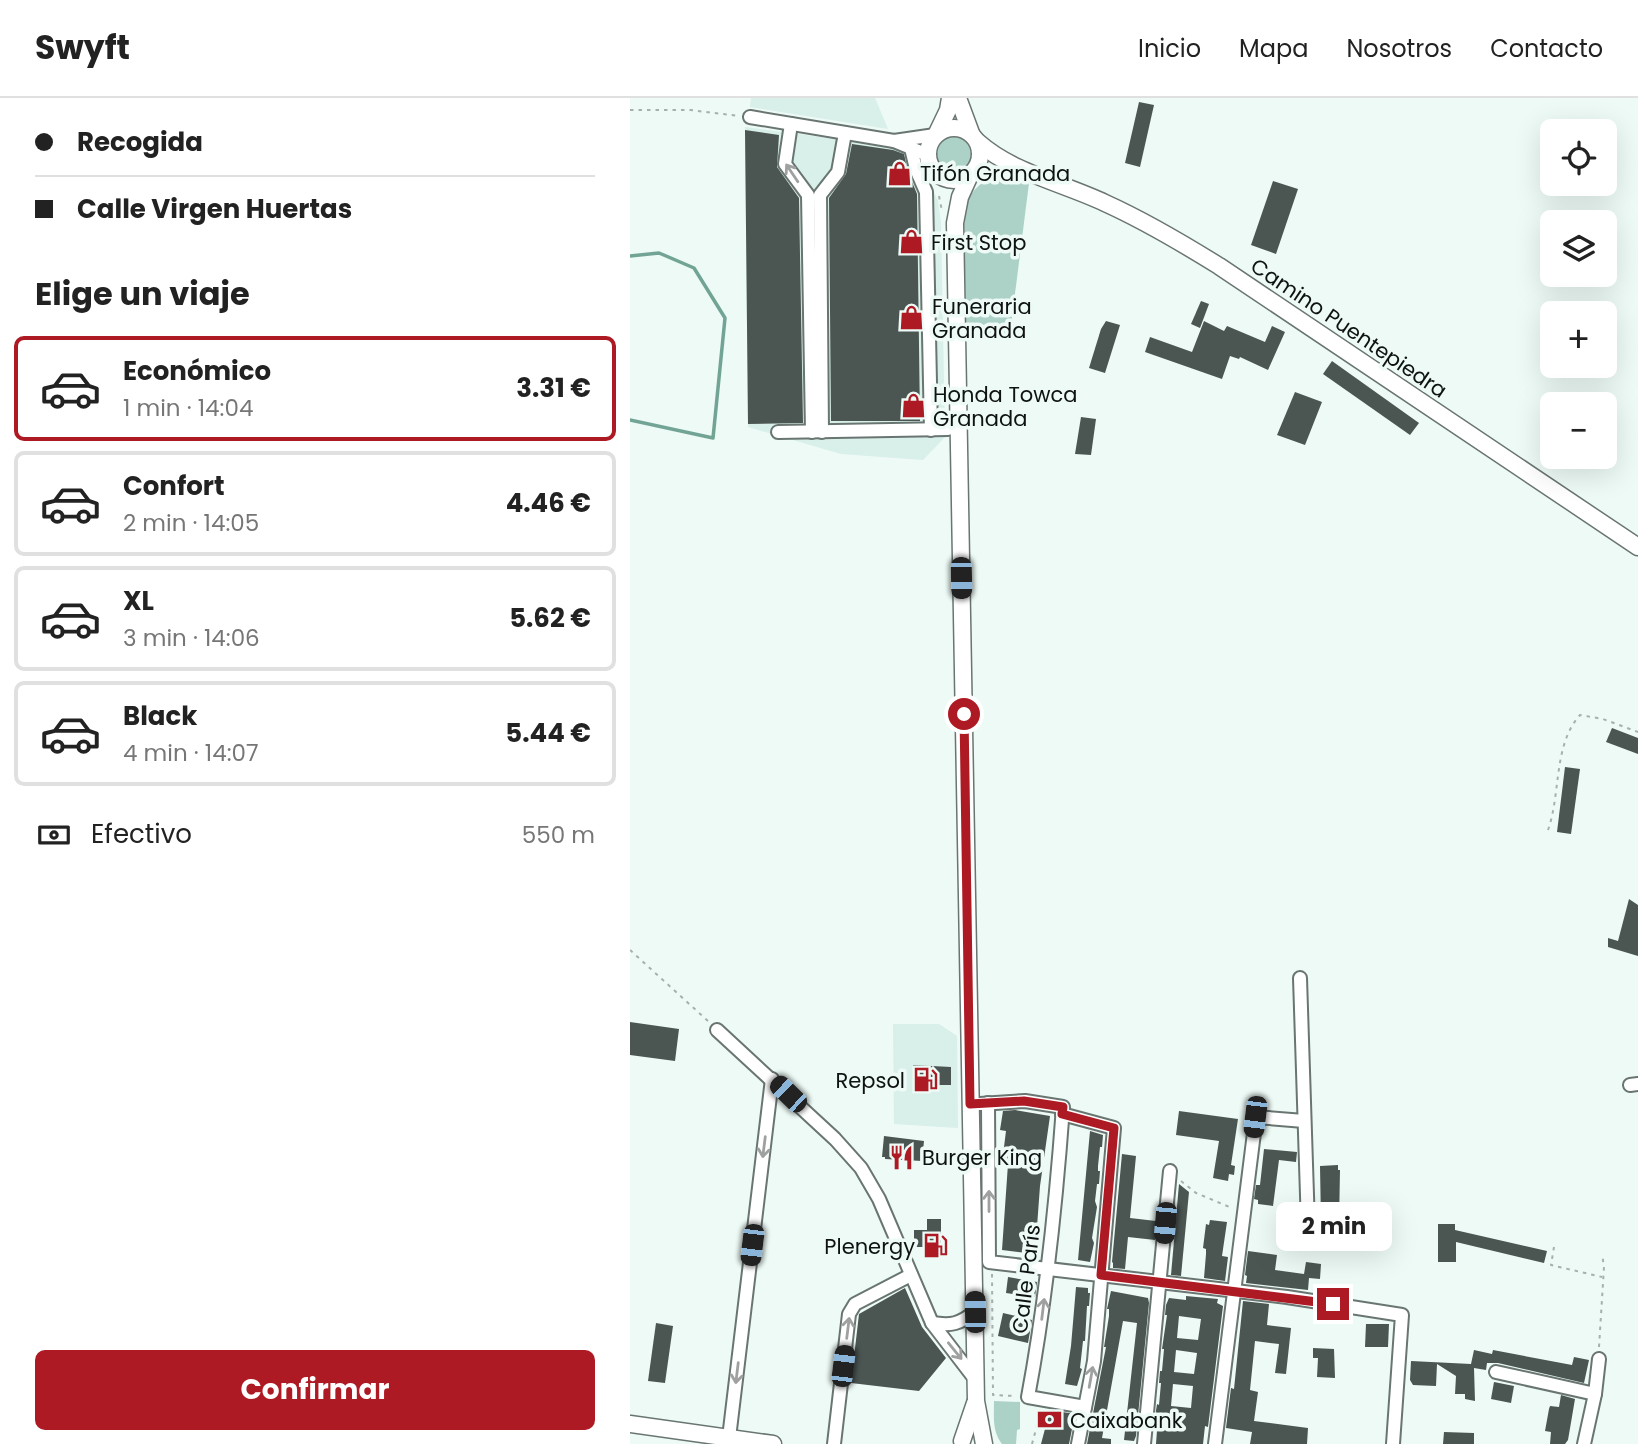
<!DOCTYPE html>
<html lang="es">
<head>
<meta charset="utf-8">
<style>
	:root { --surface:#fff; --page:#f6f6f6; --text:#222; --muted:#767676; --line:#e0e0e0; --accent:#ad1a23 }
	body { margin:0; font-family:Poppins,sans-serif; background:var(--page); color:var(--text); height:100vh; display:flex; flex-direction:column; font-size:26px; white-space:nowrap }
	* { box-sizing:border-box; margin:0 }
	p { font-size:23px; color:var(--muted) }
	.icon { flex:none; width:38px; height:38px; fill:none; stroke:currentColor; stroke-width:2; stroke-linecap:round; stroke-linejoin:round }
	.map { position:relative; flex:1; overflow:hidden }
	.panel { display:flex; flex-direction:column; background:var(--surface); width:630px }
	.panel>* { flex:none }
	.banner { display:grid; align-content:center; height:154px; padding:0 35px; background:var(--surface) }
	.fabs { position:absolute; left:910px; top:21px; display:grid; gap:14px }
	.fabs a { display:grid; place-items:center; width:77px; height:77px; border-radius:10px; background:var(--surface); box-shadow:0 7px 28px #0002; font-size:35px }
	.end { position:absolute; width:32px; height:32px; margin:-16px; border:9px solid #ad1a23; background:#fff; box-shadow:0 0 0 4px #fff }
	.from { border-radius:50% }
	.bubble { position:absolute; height:49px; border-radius:10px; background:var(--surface); box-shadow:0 7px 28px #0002; font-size:23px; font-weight:700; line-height:49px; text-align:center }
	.car { position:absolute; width:21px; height:42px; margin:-21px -10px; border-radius:9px; box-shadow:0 0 5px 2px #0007; background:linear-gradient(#222 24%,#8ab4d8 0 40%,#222 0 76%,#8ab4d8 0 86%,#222 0) }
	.banner b { display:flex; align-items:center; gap:24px; height:66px; font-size:26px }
	.banner b+b { border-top:2px solid var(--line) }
	.banner i { width:18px; height:18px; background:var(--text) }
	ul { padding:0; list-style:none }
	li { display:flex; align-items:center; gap:21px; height:105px; margin:0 14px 10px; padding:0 21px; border:4px solid var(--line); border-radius:10px }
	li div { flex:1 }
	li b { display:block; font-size:26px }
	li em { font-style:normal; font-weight:700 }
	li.active { border-color:var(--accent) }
	li>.icon { width:63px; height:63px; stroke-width:1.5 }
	h2 { padding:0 35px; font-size:32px; line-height:84px }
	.pay { display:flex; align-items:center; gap:18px; height:77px; padding:0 35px; font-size:26px }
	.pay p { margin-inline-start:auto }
	.cta { display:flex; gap:14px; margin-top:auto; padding:14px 35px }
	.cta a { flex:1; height:80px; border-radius:10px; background:var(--accent); color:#fff; font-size:28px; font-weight:700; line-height:80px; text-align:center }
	header { display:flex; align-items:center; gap:42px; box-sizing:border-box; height:98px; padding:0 35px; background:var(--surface); border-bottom:2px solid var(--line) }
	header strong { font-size:33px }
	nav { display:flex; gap:38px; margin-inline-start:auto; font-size:24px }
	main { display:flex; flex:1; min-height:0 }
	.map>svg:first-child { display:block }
</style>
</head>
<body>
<header>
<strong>Swyft</strong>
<nav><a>Inicio</a><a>Mapa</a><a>Nosotros</a><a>Contacto</a></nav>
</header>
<main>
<section class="panel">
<div class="banner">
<b><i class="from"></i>Recogida</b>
<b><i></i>Calle Virgen Huertas</b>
</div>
<h2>Elige un viaje</h2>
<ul>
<li class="active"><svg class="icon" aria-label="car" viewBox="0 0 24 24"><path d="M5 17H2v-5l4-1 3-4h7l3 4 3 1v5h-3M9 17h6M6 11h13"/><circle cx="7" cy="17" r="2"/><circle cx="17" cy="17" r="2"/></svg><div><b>Económico</b><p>1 min · 14:04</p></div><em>3.31 €</em></li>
<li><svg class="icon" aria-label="car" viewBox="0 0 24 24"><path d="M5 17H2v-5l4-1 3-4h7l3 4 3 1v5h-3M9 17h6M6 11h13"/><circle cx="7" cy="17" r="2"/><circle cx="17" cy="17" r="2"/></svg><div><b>Confort</b><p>2 min · 14:05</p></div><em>4.46 €</em></li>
<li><svg class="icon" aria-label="car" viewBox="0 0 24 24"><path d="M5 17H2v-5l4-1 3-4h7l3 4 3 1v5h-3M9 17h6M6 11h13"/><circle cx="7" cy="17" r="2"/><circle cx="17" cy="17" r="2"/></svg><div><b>XL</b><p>3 min · 14:06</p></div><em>5.62 €</em></li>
<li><svg class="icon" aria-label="car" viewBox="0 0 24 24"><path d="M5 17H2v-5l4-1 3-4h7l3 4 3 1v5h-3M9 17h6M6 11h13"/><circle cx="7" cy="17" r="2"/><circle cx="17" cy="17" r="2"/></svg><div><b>Black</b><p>4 min · 14:07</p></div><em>5.44 €</em></li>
</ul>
<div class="pay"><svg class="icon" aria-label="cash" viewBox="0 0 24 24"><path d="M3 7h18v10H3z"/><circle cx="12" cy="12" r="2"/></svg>Efectivo<p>550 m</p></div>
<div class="cta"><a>Confirmar</a></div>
</section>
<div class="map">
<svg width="1008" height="1346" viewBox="0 0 1008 1346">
	<rect width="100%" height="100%" fill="#edfaf6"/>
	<!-- built -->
	<g fill="#d9efe9">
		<path d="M121,0H245L258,31L120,9Z"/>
		<path d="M115,29L273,50L290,64L308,103L311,125L315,339L293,362L211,356L118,329Z"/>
		<path d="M263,926H309L327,938L328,1030L264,1026Z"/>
	</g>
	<!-- green -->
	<g fill="#acd1c6">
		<circle cx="324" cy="56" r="17"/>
		<path d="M369,76L399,85L379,243L336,234L334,111C342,91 349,85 369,76Z"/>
		<path d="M364,1303L390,1304V1331L387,1332L386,1346H372C362,1333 364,1319 364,1303Z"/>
	</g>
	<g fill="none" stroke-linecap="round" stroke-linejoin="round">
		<!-- stream -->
		<path stroke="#72a496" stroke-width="3.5" d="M0,158L29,155L64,170L95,220L83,340L0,322"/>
	</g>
	<!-- building -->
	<g fill="#4b5653" fill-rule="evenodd">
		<path d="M509,4L524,7L510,69L495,65Z"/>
		<path d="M115,32L149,37L147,69L169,100L173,325L118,326Z"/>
		<path d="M222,46L263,52L274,56L278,74L287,96L290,323H201L199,100L216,76Z"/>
		<path d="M643,83L668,91L646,156L621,147Z"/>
		<path d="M571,203L579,206L570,230L561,226Z"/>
		<path d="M476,223L490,227L475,275L459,270L471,231Z"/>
		<path d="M574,223L594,233L597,228L635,244L642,228L655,234L638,272L610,259L609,261L600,258L592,281L515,254L520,239L562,254Z"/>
		<path d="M702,263L789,325L780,337L693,276Z"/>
		<path d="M665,294L692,304L675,347L647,337Z"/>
		<path d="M451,319L466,321L461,357L445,356Z"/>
		<path d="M982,630L1008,640V656L976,644Z"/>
		<path d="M935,669L950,671L941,736L927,734Z"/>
		<path d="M999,801L1008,807V858L978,849V840L988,843Z"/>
		<path d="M0,924L49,931L45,963L0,957Z"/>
		<path d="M283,967L321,969V987H293V994H283Z"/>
		<path d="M385,1012L420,1018L410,1088L405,1156L372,1152L378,1066L372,1065L376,1033L370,1032L373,1013Z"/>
		<path d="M549,1013L608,1021L601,1067L605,1068L604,1077L599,1076L598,1083L583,1080L589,1043L546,1037Z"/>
		<path d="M460,1033L473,1037L472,1049H470L468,1068V1073H470L469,1086H467L465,1103L467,1109L462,1140L464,1145L460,1164L448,1162Z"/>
		<path d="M254,1038L294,1043L292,1063L255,1061V1059H252Z"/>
		<path d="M634,1051L667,1054L666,1064L649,1062L643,1108L628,1106V1102L624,1101L626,1087H630Z"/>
		<path d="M492,1056L506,1058L500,1120L526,1123L525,1142L498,1139L495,1171L483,1170V1165L482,1164Z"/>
		<path d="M708,1067V1072H710L709,1125L691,1124L690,1068Z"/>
		<path d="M549,1086L559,1094L551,1178L541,1177Z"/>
		<path d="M297,1121H311V1149H284V1132H297Z"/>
		<path d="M580,1122L597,1124L592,1158L598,1159L595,1183L574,1180L576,1156V1151L573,1150L576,1126L579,1127Z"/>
		<path d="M808,1126H825V1132L917,1153L914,1165L826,1144V1164H808Z"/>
		<path d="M618,1153L647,1157L645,1172L674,1176L676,1164L691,1166L690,1181L679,1180L678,1192L616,1185L617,1178L615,1177Z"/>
		<path d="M378,1179L407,1184L405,1199L376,1195Z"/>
		<path d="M446,1189L458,1190V1195H460L459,1208H457L455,1243H453L450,1270L452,1271L447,1288L435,1286L441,1248Z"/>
		<path d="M275,1190L292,1229L316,1260L289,1293L221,1285L229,1216Z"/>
		<path d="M481,1193L518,1200L519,1205L506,1338L504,1343L494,1342L507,1225L493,1223L472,1340L481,1341V1346H457L476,1249H474L479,1218V1211H477Z"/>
		<path d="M556,1198L588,1201L587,1205L593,1208L578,1329L575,1328L573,1346H526L528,1319H525L527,1306L529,1307L531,1285H529L530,1273H532L534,1251H532L537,1217H535L536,1207L539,1200L556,1202ZM549,1218L571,1221L568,1242L547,1240ZM546,1252L567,1255L564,1276L544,1274ZM543,1286L563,1288L561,1310L541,1308Z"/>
		<path d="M613,1203L639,1206L637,1227L661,1230L656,1276L645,1275L649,1246L625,1243L620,1292L628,1294L624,1323L678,1330L677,1346H620L622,1334L596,1330L601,1290L604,1291Z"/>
		<path d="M373,1215L402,1222L398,1245L368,1238Z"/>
		<path d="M26,1225L43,1228L35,1285L18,1283Z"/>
		<path d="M736,1226H759L758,1249H735Z"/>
		<path d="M683,1250L704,1251L705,1280L687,1279L688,1260H683Z"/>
		<path d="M844,1252L862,1256L863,1252L942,1267L944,1259L959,1262L954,1285L868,1265H857L856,1272L844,1270L845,1303L835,1301V1296H825L826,1278L807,1266L806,1288L783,1287L780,1282L781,1263L841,1266Z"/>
		<path d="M864,1284L884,1288L881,1305L861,1301Z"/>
		<path d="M931,1297L945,1301L938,1342L935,1346H920L921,1334L915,1333L919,1311L920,1308L929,1309Z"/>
		<path d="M420,1312L445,1316L439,1346H411Z"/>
		<path d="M814,1334L844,1335V1346H813Z"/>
	</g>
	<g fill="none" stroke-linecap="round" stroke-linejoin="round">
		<defs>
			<g id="street">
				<path d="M120,19L264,43L298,57"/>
				<path d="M161,26L155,66L178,97L182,334"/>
				<path d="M264,43L305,37"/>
				<path d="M281,50L286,71L296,94L301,332"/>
				<path d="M148,334L318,331"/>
				<path d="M192,334L190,97L208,74L215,35"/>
				<path d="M670,880L678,1128"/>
				<path d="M87,932L205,1041L231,1070L249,1101L302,1225L345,1281"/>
				<path d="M1000,987L1008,986"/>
				<path d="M358,1005L359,1164L657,1199L772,1217L763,1346"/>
				<path d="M350,1006L395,1003L433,1009C426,1106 416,1203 398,1299L455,1309"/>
				<path d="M432,1016L484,1030L464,1263L448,1346"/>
				<path d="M302,1225C322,1228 329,1226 345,1214"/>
				<path d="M866,1274L965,1296"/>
				<path d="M99,1340L142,981"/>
				<path d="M204,1346L219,1216L225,1206L281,1177"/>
				<path d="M514,1346L540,1073"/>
				<path d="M585,1346L626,1019L674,1023"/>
				<path d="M954,1346L965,1296L969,1261"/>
			</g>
			<g id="secondary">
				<path d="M328,0L341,35"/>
				<circle cx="324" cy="56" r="26"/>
				<path d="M307,35L318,12L320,0"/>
				<path d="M348,44C383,75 433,85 475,105C515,123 552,145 589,168L1008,449"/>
				<path d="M340,77L330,99L325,125L346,1303L354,1346"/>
				<path d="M0,1326L143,1346"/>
				<path d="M332,1343L345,1305"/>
			</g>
		</defs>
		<!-- street casing -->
		<use href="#street" stroke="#697571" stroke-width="16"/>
		<!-- secondary casing -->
		<use href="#secondary" stroke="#697571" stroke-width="19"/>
		<!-- path -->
		<g stroke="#a6b0ad" stroke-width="2" stroke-dasharray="3.5 5" stroke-linecap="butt">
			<path d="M0,12H60L109,18"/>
			<path d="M309,98L312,113"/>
			<path d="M918,732C931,696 923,647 950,617L973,621L1008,634"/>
			<path d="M0,852L79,924"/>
			<path d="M551,1083L566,1095L602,1110"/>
			<path d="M924,1149L921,1167L972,1179"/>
			<path d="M362,1176L363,1297L386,1298"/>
			<path d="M969,1249L974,1169L972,1156"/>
			<path d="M402,1346L411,1313"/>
		</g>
		<!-- street -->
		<use href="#street" stroke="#fff" stroke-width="12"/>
		<!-- secondary -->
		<use href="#secondary" stroke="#fff" stroke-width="16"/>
	</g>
	<!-- one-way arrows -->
	<defs><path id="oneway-shaft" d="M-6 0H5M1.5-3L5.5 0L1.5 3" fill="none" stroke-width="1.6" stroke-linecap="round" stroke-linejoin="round" transform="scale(1.75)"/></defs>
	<g stroke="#9fa0a0">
		<use href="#oneway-shaft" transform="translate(162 75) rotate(-124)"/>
		<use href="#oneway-shaft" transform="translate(134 1049) rotate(97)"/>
		<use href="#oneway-shaft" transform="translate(359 1103) rotate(-90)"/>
		<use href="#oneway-shaft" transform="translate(413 1211) rotate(-83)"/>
		<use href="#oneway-shaft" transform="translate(218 1230) rotate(-83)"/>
		<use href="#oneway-shaft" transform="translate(325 1253) rotate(51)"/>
		<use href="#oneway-shaft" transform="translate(107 1275) rotate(97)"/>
		<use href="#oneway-shaft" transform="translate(461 1279) rotate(-80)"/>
	</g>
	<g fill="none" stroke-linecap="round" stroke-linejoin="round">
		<!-- route -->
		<path stroke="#ad1a23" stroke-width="9" d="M334,616L340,1006L394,1003L433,1009L432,1016L484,1030L471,1177L703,1206"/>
	</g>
	<!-- icons -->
	<defs>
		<symbol id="shop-bare" viewBox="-9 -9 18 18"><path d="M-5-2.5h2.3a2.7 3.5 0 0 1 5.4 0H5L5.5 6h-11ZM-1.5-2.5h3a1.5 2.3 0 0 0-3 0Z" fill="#ad1a23" stroke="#edfaf6" stroke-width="2.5" paint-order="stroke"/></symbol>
		<symbol id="fuel-bare" viewBox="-9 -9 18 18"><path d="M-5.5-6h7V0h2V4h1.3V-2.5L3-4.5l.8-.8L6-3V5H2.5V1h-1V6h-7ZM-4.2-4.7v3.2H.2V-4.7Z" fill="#ad1a23" stroke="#edfaf6" stroke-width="2.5" paint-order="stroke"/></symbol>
		<symbol id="restaurant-bare" viewBox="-9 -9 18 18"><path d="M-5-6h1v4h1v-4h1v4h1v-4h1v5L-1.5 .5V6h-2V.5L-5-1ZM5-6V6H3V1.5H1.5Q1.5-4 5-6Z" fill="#ad1a23" stroke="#edfaf6" stroke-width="2.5" paint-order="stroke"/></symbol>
		<symbol id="bank-bare" viewBox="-9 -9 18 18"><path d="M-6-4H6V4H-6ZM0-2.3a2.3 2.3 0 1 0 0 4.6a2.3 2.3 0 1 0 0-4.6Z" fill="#ad1a23" stroke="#edfaf6" stroke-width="2.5" paint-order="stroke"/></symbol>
	</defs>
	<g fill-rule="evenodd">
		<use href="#shop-bare" x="252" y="58" width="35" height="35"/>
		<use href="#shop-bare" x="264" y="126" width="35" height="35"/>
		<use href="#shop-bare" x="264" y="202" width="35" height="35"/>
		<use href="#shop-bare" x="266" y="290" width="35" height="35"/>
		<use href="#fuel-bare" x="278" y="964" width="35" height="35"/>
		<use href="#restaurant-bare" x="254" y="1042" width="35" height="35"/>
		<use href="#fuel-bare" x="288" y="1130" width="35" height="35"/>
		<use href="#bank-bare" x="402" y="1304" width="35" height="35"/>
	</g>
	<g text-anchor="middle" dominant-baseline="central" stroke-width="7" stroke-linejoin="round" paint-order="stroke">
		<!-- poi labels -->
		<g font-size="21" fill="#0e1211" stroke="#edfaf6" text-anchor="start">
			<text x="290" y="75">Tifón Granada</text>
			<text x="301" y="144">First Stop</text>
			<text x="302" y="208">Funeraria<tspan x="302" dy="24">Granada</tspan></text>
			<text x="303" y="296">Honda Towca<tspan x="303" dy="24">Granada</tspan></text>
			<text x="275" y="982" text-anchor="end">Repsol</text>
			<text x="292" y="1059">Burger King</text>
			<text x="285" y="1148" text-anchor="end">Plenergy</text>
			<text x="440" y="1322">Caixabank</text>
		</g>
		<!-- street labels -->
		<g font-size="21" fill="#0e1211" stroke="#edfaf6">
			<text transform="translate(719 230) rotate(34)">Camino Puentepiedra</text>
			<text transform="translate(396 1181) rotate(-83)">Calle París</text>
		</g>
	</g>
</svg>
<div class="fabs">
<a><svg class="icon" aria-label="locate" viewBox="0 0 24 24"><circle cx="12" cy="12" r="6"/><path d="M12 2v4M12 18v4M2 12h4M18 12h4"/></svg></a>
<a><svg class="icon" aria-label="layers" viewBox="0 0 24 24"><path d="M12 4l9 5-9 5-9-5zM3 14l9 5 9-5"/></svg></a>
<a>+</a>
<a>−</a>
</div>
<i class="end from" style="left:334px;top:616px"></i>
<i class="end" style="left:703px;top:1206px"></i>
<div class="bubble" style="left:646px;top:1104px;width:116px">2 min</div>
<i class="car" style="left:331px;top:480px;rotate:179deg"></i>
<i class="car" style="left:158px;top:996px;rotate:314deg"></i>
<i class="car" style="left:625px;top:1019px;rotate:187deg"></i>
<i class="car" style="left:535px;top:1125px;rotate:185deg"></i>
<i class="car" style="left:122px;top:1147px;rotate:187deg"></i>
<i class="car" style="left:345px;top:1214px;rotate:359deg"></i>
<i class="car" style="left:213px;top:1268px;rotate:7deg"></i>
</div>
</main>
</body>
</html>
